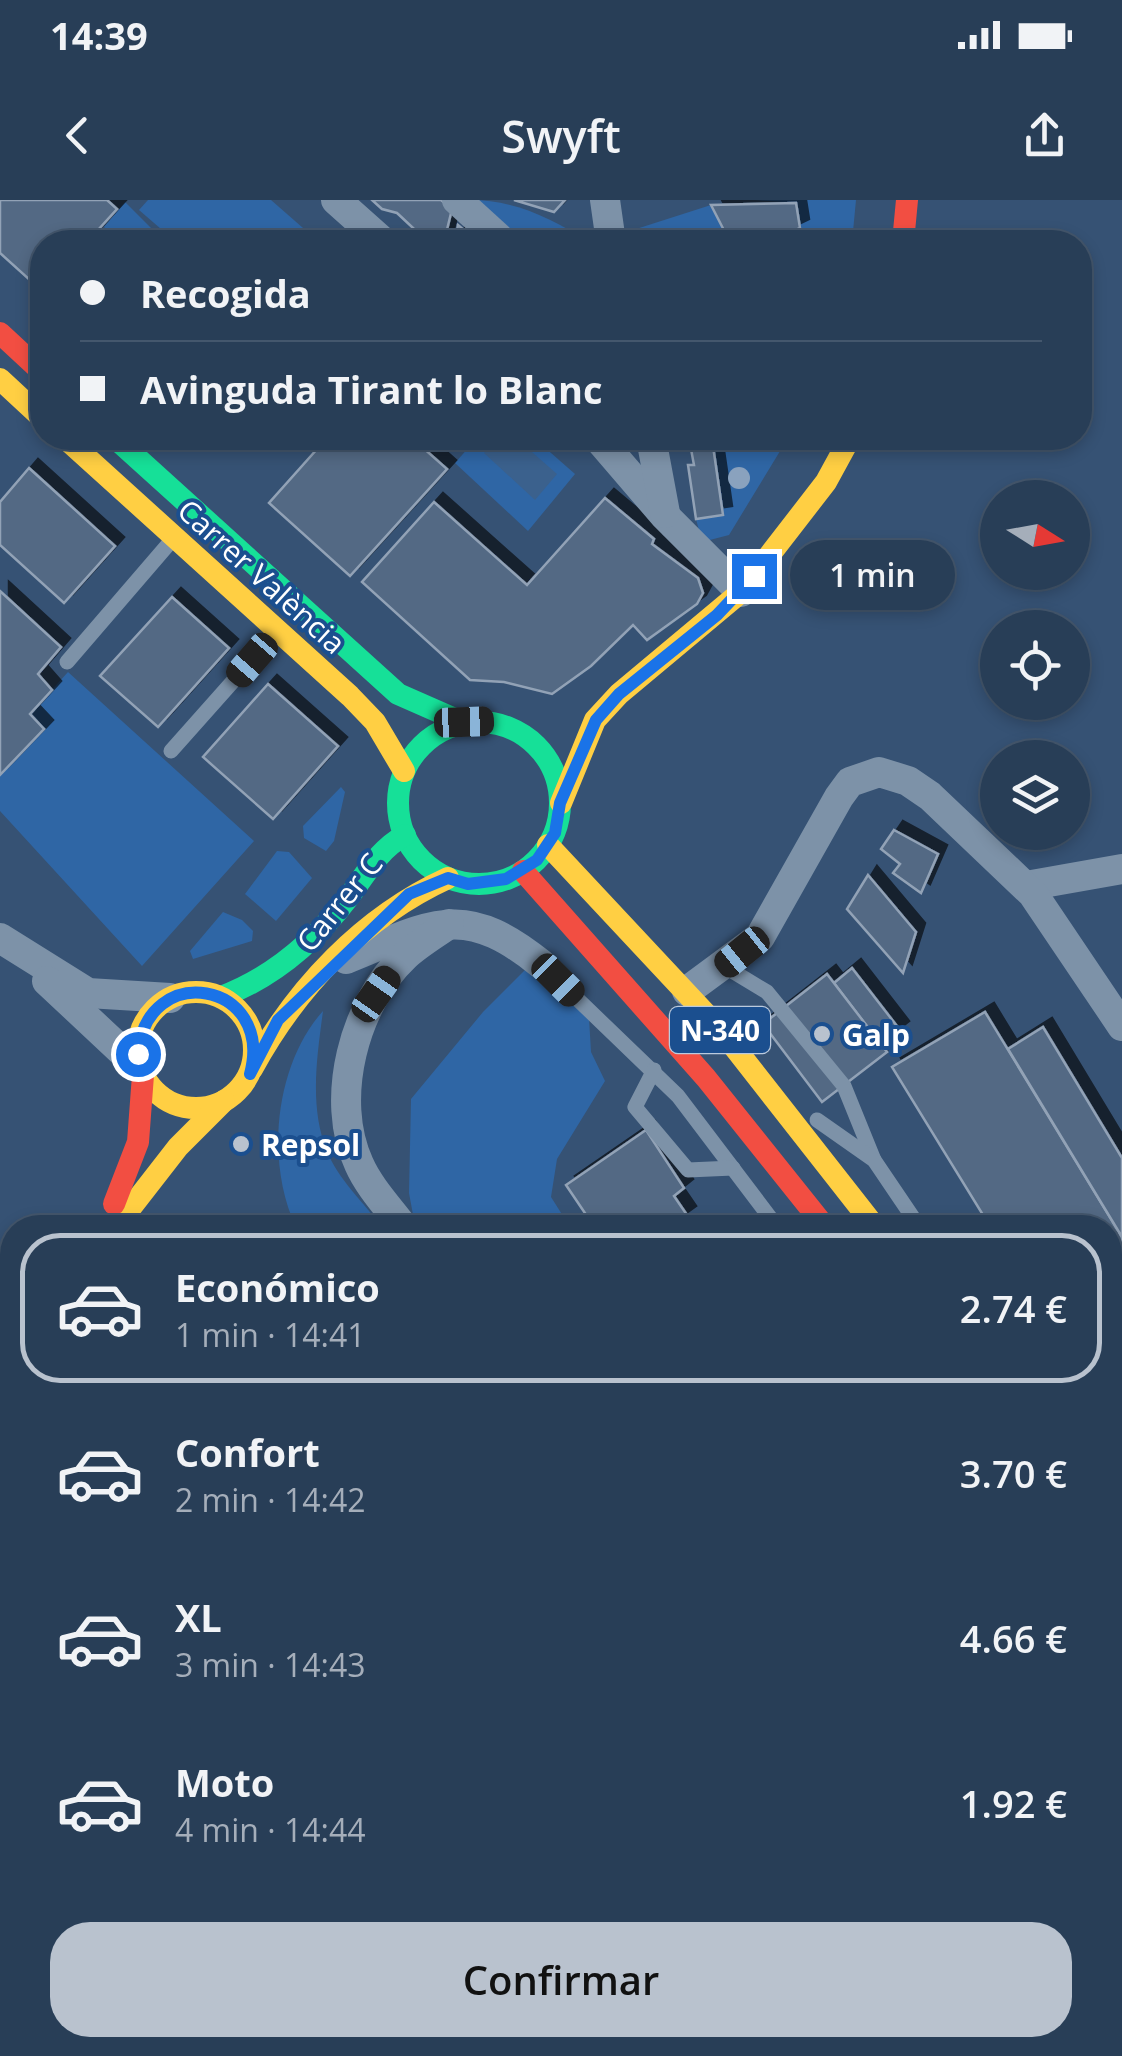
<!DOCTYPE html>
<html lang="es">
<head>
<meta charset="utf-8">
<style>
	:root { --surface:#283e57; --page:#30455d; --text:#f1f3f6; --muted:#a5aeba; --line:#44576d; --accent:#b9c2ce }
	body { margin:0; font-family:"Open Sans",sans-serif; background:var(--page); color:var(--text); height:100vh; display:flex; flex-direction:column; font-size:38px; white-space:nowrap }
	* { box-sizing:border-box; margin:0 }
	p { font-size:32px; color:var(--muted) }
	.icon { flex:none; width:55px; height:55px; fill:none; stroke:currentColor; stroke-width:2; stroke-linecap:round; stroke-linejoin:round }
	.map { position:relative; flex:1; overflow:hidden }
	.drawer { position:absolute; left:0px; top:1015px; width:1122px; height:842px; display:flex; flex-direction:column; background:var(--surface); border-radius:40px 40px 0 0; box-shadow:0 5px 15px #0003,0 0 0 2px var(--line) }
	.drawer>* { flex:none }
	.hud { position:absolute; left:30px; top:30px; width:1062px; height:220px; border-radius:40px; box-shadow:0 5px 15px #0003,0 0 0 2px var(--line); display:grid; align-content:center; height:220px; padding:0 50px; background:var(--surface) }
	.needle { width:65px; rotate:101deg }
	.buttons { position:absolute; left:980px; top:280px; display:grid; gap:20px }
	.buttons a { display:grid; place-items:center; width:110px; height:110px; border-radius:50%; background:var(--surface); box-shadow:0 5px 15px #0003,0 0 0 2px var(--line); font-size:50px }
	.end { position:absolute; width:45px; height:45px; margin:-22px; border:12px solid #1a73e8; background:#fff; box-shadow:0 0 0 5px #fff }
	.from { border-radius:50% }
	.bubble { position:absolute; height:70px; border-radius:35px; background:var(--surface); box-shadow:0 5px 15px #0003,0 0 0 2px var(--line); font-size:32px; font-weight:600; line-height:70px; text-align:center }
	.car { position:absolute; width:30px; height:60px; margin:-30px -15px; border-radius:12px; box-shadow:0 0 8px 2px #0007; background:linear-gradient(#222 24%,#8ab4d8 0 40%,#222 0 76%,#8ab4d8 0 86%,#222 0) }
	.hud b { display:flex; align-items:center; gap:35px; height:95px; font-size:38px }
	.hud b+b { border-top:2px solid var(--line) }
	.hud i { width:25px; height:25px; background:var(--text) }
	ul { padding:18px 0 0; list-style:none }
	li { display:flex; align-items:center; gap:30px; height:150px; margin:0 20px 15px; padding:0 30px; border:5px solid transparent; border-radius:40px }
	li div { flex:1 }
	li b { display:block; font-size:38px }
	li em { font-style:normal; font-weight:600 }
	li.selected { border-color:var(--accent) }
	li>.icon { width:90px; height:90px; stroke-width:1.5 }
	.primary-button { display:flex; gap:20px; margin-top:auto; padding:20px 50px }
	.primary-button a { flex:1; height:115px; border-radius:40px; background:var(--accent); color:#111; font-size:40px; font-weight:600; line-height:115px; text-align:center }
	.status { display:flex; justify-content:space-between; align-items:center; height:70px; padding:0 50px; background:var(--surface); direction:ltr }
	.status svg { height:28px; fill:currentColor }
	header { display:flex; justify-content:space-between; align-items:center; height:130px; padding:0 50px; background:var(--surface); font-size:45px; font-weight:600 }
	.map>svg:first-child { display:block }
</style>
</head>
<body>
<div class="status"><b>14:39</b><svg viewBox="0 0 49 12"><path d="M0 12V9h3v3zM5 12V6h3v6zM10 12V3h3v9zM15 12V0h3v12zM26 1h20v11H26zM47 4h2v5h-2z"/></svg></div>
<header><svg class="icon" aria-label="back" viewBox="0 0 24 24"><path d="M15 5l-7 7 7 7"/></svg>Swyft<svg class="icon" aria-label="share" viewBox="0 0 24 24"><path d="M12 15V3M7 8l5-5 5 5M5 13v7h14v-7"/></svg></header>
<div class="map">
<svg width="1122" height="1856" viewBox="0 0 1122 1856">
	<defs>
		<filter id="shadow"><feDropShadow dx="9" dy="-9" stdDeviation="0" flood-color="#0009"/></filter>
	</defs>
	<rect width="100%" height="100%" fill="#365274"/>
	<!-- green -->
	<g fill="#2f66a5">
		<path d="M148,0H271L319,42H176L139,10Z"/>
		<path d="M470,0C515,0 551,18 589,42H516Z"/>
		<path d="M755,0H856L852,42H771L799,28L797,3Z"/>
		<path d="M125,2L165,42H143L127,29L117,39L104,27Z"/>
		<path d="M711,5L730,42H640L633,30Z"/>
		<path d="M477,238H534L575,274L528,331L455,263Z"/>
		<path d="M677,238H788L729,335L702,342L696,319L723,315L714,247L691,249L678,245Z"/>
		<path d="M68,472L254,641L142,766L0,611V575L44,529L30,514Z"/>
		<path d="M341,587L345,592L334,641L326,651L304,638L303,626Z"/>
		<path d="M277,651L289,652L312,678L276,721L245,694Z"/>
		<path d="M223,712L242,720L253,731L252,741L193,759L190,751Z"/>
		<path d="M530,765L589,818L591,852L605,881L557,959L551,997L570,1027H421L414,1020L409,993L411,899L483,812Z"/>
		<path d="M323,811C317,857 309,907 327,951C337,978 365,1004 382,1027H296C265,962 275,864 323,811Z"/>
		<path d="M400,1845H840L844,1856H401Z"/>
	</g>
	<!-- water -->
	<path fill="#3b618d" d="M497,238H516L557,274L535,300L484,253Z"/>
	<!-- building -->
	<g fill="#526984" stroke="#92a2b6" stroke-width="2.5" filter="url(#shadow)">
		<path d="M0,0H107L117,9L87,42H42V91L0,53Z"/>
		<path d="M372,0H441L452,9L444,42H428L397,13L382,9Z"/>
		<path d="M514,0H565L554,12Z"/>
		<path d="M796,3L800,28L771,42H730L711,5Z"/>
		<path d="M458,25L478,42H455Z"/>
		<path d="M327,238H412L447,269L350,376L269,303Z"/>
		<path d="M713,246L723,315L696,319L688,265H694L691,249Z"/>
		<path d="M29,268L115,346L64,403L0,345V302Z"/>
		<path d="M605,298L654,339L652,344L698,378L703,393L697,404L647,440L633,425L591,466L552,494L504,482L470,480L362,382L434,302L527,385Z"/>
		<path d="M0,391L61,447L38,474L52,490L30,514L44,529L0,575Z"/>
		<path d="M172,397L229,448L158,527L100,476Z"/>
		<path d="M268,484L338,546L273,619L203,557Z"/>
		<path d="M894,630L938,654L921,693L893,673L900,664L881,649Z"/>
		<path d="M868,675L916,732L903,773L847,709Z"/>
		<path d="M852,768L900,830L881,845L834,783Z"/>
		<path d="M827,774L887,852L822,902L763,824Z"/>
		<path d="M985,812L1122,1037V1149L1110,1156V1028H991L892,867Z"/>
		<path d="M1043,827L1122,958V1037L1008,849Z"/>
		<path d="M646,930L684,988L674,996L687,1015L669,1028H595L566,985Z"/>
		<path d="M1122,1149V1229L1110,1196V1156Z"/>
		<path d="M0,1250L12,1256V1321L0,1316Z"/>
		<path d="M0,1316L12,1321V1465L0,1460Z"/>
		<path d="M0,1465L12,1471V1697L0,1692Z"/>
		<path d="M1110,1750L1121,1775L1110,1779Z"/>
		<path d="M0,1758L12,1763V1845H36L32,1856H0Z"/>
		<path d="M66,1845H216L213,1856H63Z"/>
		<path d="M247,1845H382L383,1856H243Z"/>
		<path d="M885,1845H944L916,1856H888Z"/>
	</g>
	<g fill="none" stroke-linecap="round" stroke-linejoin="round">
		<!-- lane -->
		<g stroke="#7d92a8" stroke-width="15">
			<path d="M67,462L172,340"/>
			<path d="M171,551L275,434"/>
			<path d="M541,764L678,896L778,1028"/>
			<path d="M724,766L767,792L844,886L874,960"/>
			<path d="M654,870L635,907L688,970L733,968"/>
			<path d="M817,920L874,960L920,1028"/>
			<path d="M1110,1325L1122,1346"/>
			<path d="M1110,1555L1122,1578"/>
		</g>
		<!-- street -->
		<g stroke="#7d92a8" stroke-width="30">
			<path d="M336,0L383,42"/>
			<path d="M457,0L503,42"/>
			<path d="M605,0L611,42"/>
			<path d="M598,238L665,316L741,392"/>
			<path d="M651,238L665,313"/>
			<path d="M1026,686L1122,669"/>
			<path d="M0,738L88,793L170,798"/>
			<path d="M346,759C431,725 462,700 541,764"/>
			<path d="M47,781L142,870"/>
			<path d="M687,791L760,737L839,597L850,582L879,572L908,581L930,596L1033,694L1122,826"/>
			<path d="M404,1028C389,1008 369,987 359,964C329,899 354,804 405,756C418,744 435,734 449,724"/>
			<path d="M860,1845L863,1856"/>
		</g>
		<!-- fast -->
		<g stroke="#16e098" stroke-width="22">
			<path d="M115,238L398,494L464,523"/>
			<circle cx="479" cy="603" r="81"/>
			<path d="M221,797C274,777 314,742 348,698C366,674 378,650 405,635"/>
			<path d="M0,1138L12,1127"/>
			<path d="M1110,1480L1122,1502"/>
		</g>
		<!-- slow -->
		<g stroke="#ffcf43" stroke-width="22">
			<path d="M0,179L42,218"/>
			<path d="M65,238L350,496L375,522L404,571"/>
			<path d="M561,603L595,520L619,494L741,392L826,282L850,238"/>
			<path d="M548,645L720,829L876,1028"/>
			<circle cx="196" cy="850" r="58"/>
			<path d="M252,869C296,788 363,717 448,678"/>
			<path d="M115,1028L178,947L224,901"/>
		</g>
		<!-- jam -->
		<g stroke="#f24e42" stroke-width="22">
			<path d="M903,42L907,0"/>
			<path d="M0,133L42,172"/>
			<path d="M523,671L706,878L826,1028"/>
			<path d="M114,1004L138,942L143,875"/>
			<path d="M1110,1394L1122,1414"/>
		</g>
	</g>
	<!-- trees -->
	<circle fill="#8aa2be" cx="739" cy="278" r="11"/>
	<g fill="none" stroke-linecap="round" stroke-linejoin="round">
		<!-- route -->
		<path stroke="#1a73e8" stroke-width="12" d="M138,854C146,759 275,781 250,874L278,820L409,694L448,678L468,684L506,679L537,660L555,633L560,603L596,520L619,494L717,415L754,376"/>
	</g>
	<!-- markers -->
	<g fill="#b9c2ce" stroke="#1b4f8f" stroke-width="4">
		<circle cx="822" cy="834" r="10"/>
		<circle cx="241" cy="944" r="10"/>
	</g>
	<g text-anchor="middle" dominant-baseline="central" stroke-width="8" stroke-linejoin="round" paint-order="stroke">
		<!-- shield labels -->
		<rect fill="#1b4f8f" stroke="#bbcadd" stroke-width="2.5" x="670" y="807" width="100" height="46" rx="8"/>
		<g font-size="28" font-weight="bold" fill="#fff">
			<text x="720" y="830">N-340</text>
		</g>
		<!-- street labels -->
		<g font-size="30" fill="#fff" stroke="#1b4f8f">
			<text transform="translate(262 376) rotate(42)">Carrer València</text>
			<text transform="translate(339 702) rotate(-51)">Carrer C</text>
		</g>
		<!-- poi labels -->
		<g font-size="30" font-weight="bold" fill="#fff" stroke="#1b4f8f" text-anchor="start">
			<text x="842" y="834">Galp</text>
			<text x="261" y="944">Repsol</text>
		</g>
	</g>
</svg>
<div class="buttons">
<a><svg class="needle" viewBox="-14 -14 28 28"><path d="M0-13l5 13h-10z" fill="#e53935"/><path d="M0 13l5-13h-10z" fill="#a5aeba"/></svg></a>
<a><svg class="icon" aria-label="locate" viewBox="0 0 24 24"><circle cx="12" cy="12" r="6"/><path d="M12 2v4M12 18v4M2 12h4M18 12h4"/></svg></a>
<a><svg class="icon" aria-label="layers" viewBox="0 0 24 24"><path d="M12 4l9 5-9 5-9-5zM3 14l9 5 9-5"/></svg></a>
</div>
<i class="end from" style="left:138px;top:854px"></i>
<i class="end" style="left:754px;top:376px"></i>
<div class="bubble" style="left:790px;top:340px;width:165px">1 min</div>
<i class="car" style="left:252px;top:460px;rotate:221deg"></i>
<i class="car" style="left:464px;top:522px;rotate:88deg"></i>
<i class="car" style="left:742px;top:752px;rotate:231deg"></i>
<i class="car" style="left:558px;top:780px;rotate:135deg"></i>
<i class="car" style="left:376px;top:794px;rotate:35deg"></i>
<div class="hud">
<b><i class="from"></i>Recogida</b>
<b><i></i>Avinguda Tirant lo Blanc</b>
</div>
<section class="drawer">
<ul>
<li class="selected"><svg class="icon" aria-label="car" viewBox="0 0 24 24"><path d="M5 17H2v-5l4-1 3-4h7l3 4 3 1v5h-3M9 17h6M6 11h13"/><circle cx="7" cy="17" r="2"/><circle cx="17" cy="17" r="2"/></svg><div><b>Económico</b><p>1 min · 14:41</p></div><em>2.74 €</em></li>
<li><svg class="icon" aria-label="car" viewBox="0 0 24 24"><path d="M5 17H2v-5l4-1 3-4h7l3 4 3 1v5h-3M9 17h6M6 11h13"/><circle cx="7" cy="17" r="2"/><circle cx="17" cy="17" r="2"/></svg><div><b>Confort</b><p>2 min · 14:42</p></div><em>3.70 €</em></li>
<li><svg class="icon" aria-label="car" viewBox="0 0 24 24"><path d="M5 17H2v-5l4-1 3-4h7l3 4 3 1v5h-3M9 17h6M6 11h13"/><circle cx="7" cy="17" r="2"/><circle cx="17" cy="17" r="2"/></svg><div><b>XL</b><p>3 min · 14:43</p></div><em>4.66 €</em></li>
<li><svg class="icon" aria-label="car" viewBox="0 0 24 24"><path d="M5 17H2v-5l4-1 3-4h7l3 4 3 1v5h-3M9 17h6M6 11h13"/><circle cx="7" cy="17" r="2"/><circle cx="17" cy="17" r="2"/></svg><div><b>Moto</b><p>4 min · 14:44</p></div><em>1.92 €</em></li>
</ul>
<div class="primary-button"><a>Confirmar</a></div>
</section>
</div>
</body>
</html>
